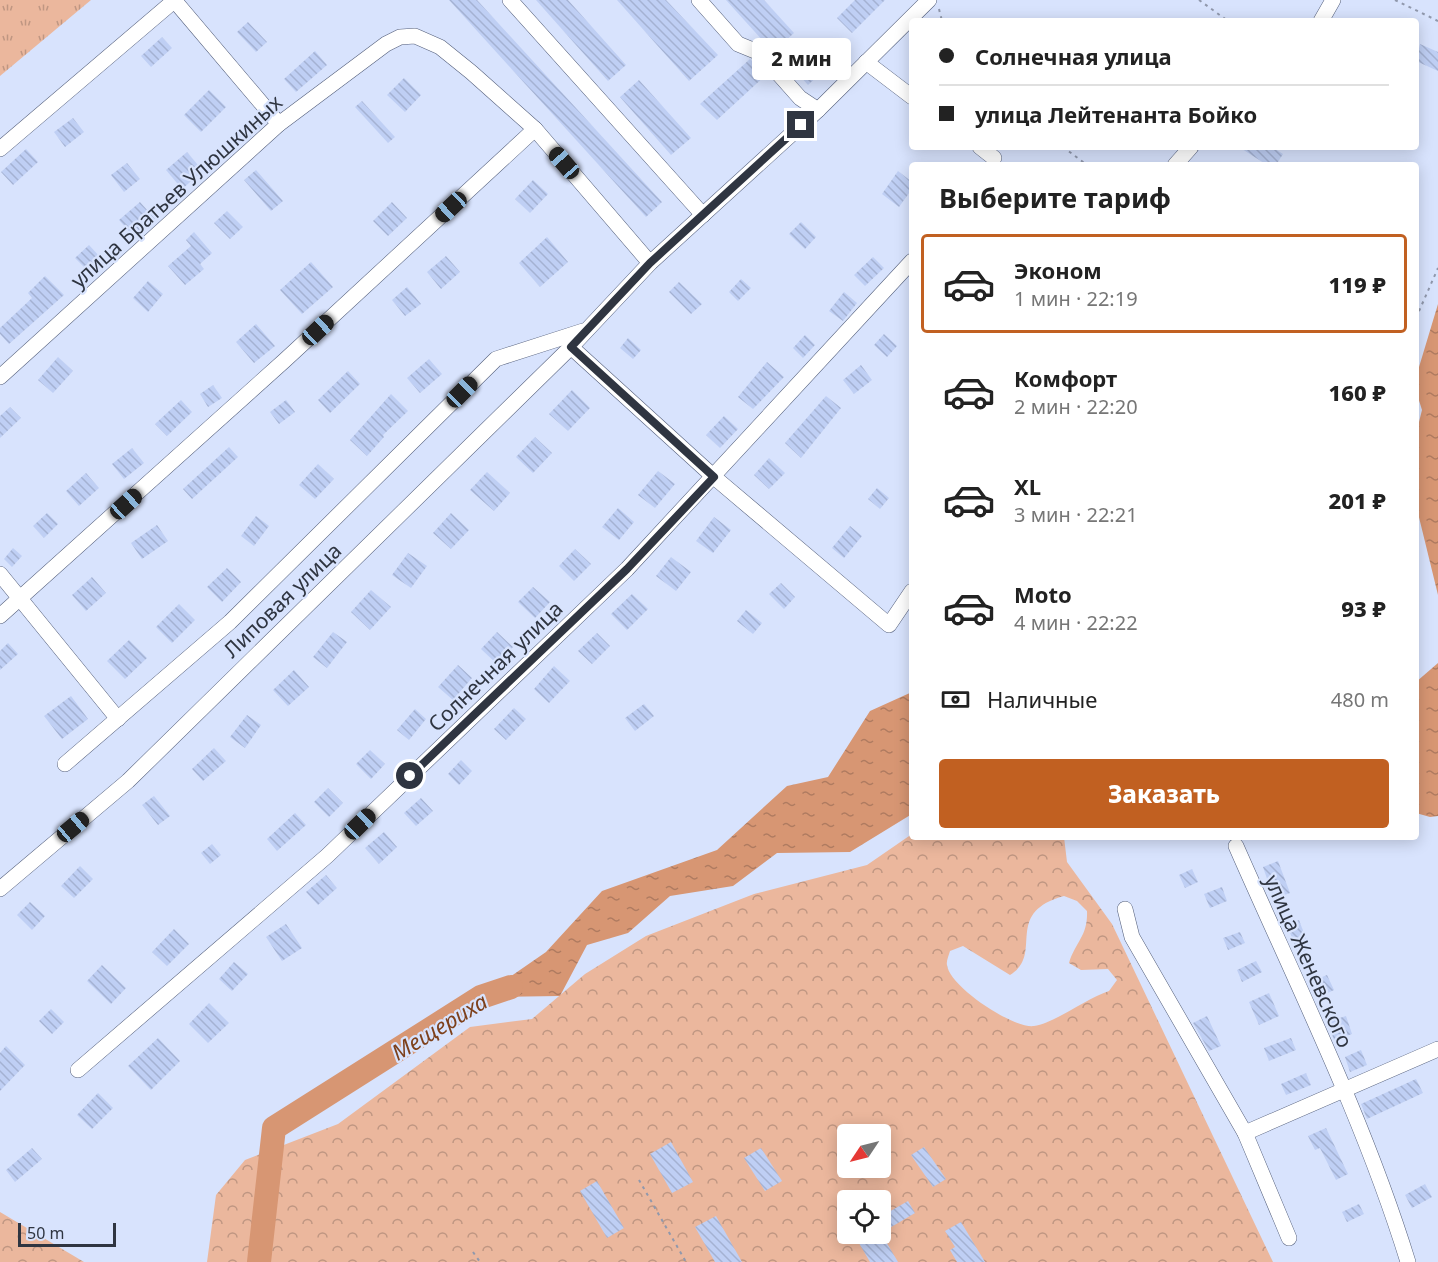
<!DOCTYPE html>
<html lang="ru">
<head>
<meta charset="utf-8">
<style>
	:root { --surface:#fff; --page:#f6f6f6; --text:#222; --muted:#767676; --line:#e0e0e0; --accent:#c16021 }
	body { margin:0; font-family:"Noto Sans",sans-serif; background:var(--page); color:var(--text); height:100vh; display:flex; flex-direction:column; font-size:22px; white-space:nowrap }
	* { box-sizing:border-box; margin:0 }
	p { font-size:20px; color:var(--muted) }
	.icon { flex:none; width:33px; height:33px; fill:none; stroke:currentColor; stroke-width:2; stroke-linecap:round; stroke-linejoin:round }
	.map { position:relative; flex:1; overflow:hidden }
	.drawer { position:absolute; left:909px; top:162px; width:510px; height:678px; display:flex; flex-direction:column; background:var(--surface); border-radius:6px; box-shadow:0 3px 15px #0003 }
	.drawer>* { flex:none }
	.hud { position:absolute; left:909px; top:18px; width:510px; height:132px; border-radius:6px; box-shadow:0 3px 15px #0003; display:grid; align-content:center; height:132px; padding:0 30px; background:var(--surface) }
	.needle { width:39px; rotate:235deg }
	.buttons { position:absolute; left:837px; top:1124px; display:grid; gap:12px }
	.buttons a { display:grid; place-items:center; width:54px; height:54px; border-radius:6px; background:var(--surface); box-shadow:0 3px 15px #0003; font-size:30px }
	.scale { position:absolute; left:18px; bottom:15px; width:98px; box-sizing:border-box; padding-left:6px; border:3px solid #2f3541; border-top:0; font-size:16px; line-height:21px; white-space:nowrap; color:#2f3541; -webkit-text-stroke:4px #d8e3fd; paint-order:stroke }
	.end { position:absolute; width:27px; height:27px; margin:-14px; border:8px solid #2f3541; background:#fff; box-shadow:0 0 0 3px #fff }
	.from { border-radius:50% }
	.bubble { position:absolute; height:42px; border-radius:6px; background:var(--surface); box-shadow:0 3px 15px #0003; font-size:20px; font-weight:800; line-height:42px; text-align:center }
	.car { position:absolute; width:18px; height:36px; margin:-18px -9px; border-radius:8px; box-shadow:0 0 4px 2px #0007; background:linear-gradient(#222 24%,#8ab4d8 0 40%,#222 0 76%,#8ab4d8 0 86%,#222 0) }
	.hud b { display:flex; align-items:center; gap:21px; height:57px; font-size:22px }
	.hud b+b { border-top:2px solid var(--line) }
	.hud i { width:15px; height:15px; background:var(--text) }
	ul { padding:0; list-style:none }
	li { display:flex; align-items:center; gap:18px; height:99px; margin:0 12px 9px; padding:0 18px; border:3px solid transparent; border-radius:6px }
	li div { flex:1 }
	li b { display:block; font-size:22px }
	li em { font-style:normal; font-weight:800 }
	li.on { border-color:var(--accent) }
	li>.icon { width:54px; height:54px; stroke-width:1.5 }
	h2 { padding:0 30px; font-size:27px; line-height:72px }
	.pay { display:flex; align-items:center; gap:15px; height:66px; padding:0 30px; font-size:22px }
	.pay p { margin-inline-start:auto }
	.cta { display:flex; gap:12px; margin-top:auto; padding:12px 30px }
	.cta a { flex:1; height:69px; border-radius:6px; background:var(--accent); color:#fff; font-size:24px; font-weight:800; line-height:69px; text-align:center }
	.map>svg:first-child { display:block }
</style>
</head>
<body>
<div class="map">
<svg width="1438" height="1262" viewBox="0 0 1438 1262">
	<defs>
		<pattern id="grass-tufts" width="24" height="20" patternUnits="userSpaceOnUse" patternTransform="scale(1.5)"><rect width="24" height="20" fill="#ebb79d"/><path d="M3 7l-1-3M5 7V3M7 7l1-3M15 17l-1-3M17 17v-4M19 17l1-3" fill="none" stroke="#bf9682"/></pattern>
		<pattern id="forest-crowns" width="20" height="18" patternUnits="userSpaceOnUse" patternTransform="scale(1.5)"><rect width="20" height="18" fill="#ebb79d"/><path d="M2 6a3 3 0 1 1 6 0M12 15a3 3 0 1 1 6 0" fill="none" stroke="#bf9682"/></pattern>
		<pattern id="water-ripples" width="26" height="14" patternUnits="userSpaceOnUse" patternTransform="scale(1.5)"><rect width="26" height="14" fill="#d79673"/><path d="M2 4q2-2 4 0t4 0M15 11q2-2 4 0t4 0" fill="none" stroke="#af7b60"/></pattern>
		<pattern id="building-back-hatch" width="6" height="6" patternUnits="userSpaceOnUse" patternTransform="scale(1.5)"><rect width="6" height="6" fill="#bfcff4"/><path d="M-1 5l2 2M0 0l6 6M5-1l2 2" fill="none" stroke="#a4b2d2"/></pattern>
	</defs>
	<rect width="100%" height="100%" fill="#d8e3fd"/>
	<!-- grass -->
	<path fill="url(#grass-tufts)" d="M0,0H91L0,76Z"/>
	<!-- forest -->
	<g fill="url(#forest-crowns)" fill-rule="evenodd">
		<path d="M912,834V837H1064L1067,862L1112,924L1273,1262H207L216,1195L245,1160L338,1124L470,1027L532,1019L585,974L646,936L754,894L867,865ZM1064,896L1077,901L1087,911C1088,936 1076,941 1069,963L1081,970L1108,969L1117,980L1109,991C1087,998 1055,1023 1034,1026C1013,1029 949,986 947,965C946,961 949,955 950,951L963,946L1010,975C1045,954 1002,913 1064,896ZM848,1134H880V1167H848ZM848,1200H880V1233H848Z"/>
		<path d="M0,1212L84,1262H0Z"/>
	</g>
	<!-- water -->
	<g fill="url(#water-ripples)">
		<path d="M1438,304V595L1416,505V434L1422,410L1416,391V377Z"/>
		<path d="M1438,663V816L1430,817L1416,813V682Z"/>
		<path d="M912,692V814L850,852L777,853L733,886L670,896L628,933L587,945L560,996L481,997L546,952L602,891L717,850L787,786L828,777L870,711Z"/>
	</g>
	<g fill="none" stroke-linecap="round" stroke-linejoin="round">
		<!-- river -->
		<path stroke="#d79673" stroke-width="24" d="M259,1262L274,1128L481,997L511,987"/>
	</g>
	<!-- building -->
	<g fill="url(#building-back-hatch)">
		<path d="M449,0H477L662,202L646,217Z"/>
		<path d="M536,0H568L626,65L608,81Z"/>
		<path d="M617,0H666L718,55L689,81Z"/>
		<path d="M726,0H764L794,33L773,52Z"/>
		<path d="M855,0H885L852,33L837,18Z"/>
		<path d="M248,22L267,42L256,52L237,32Z"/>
		<path d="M162,37L172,48L151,67L141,56Z"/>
		<path d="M1420,44L1438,52V71L1416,61Z"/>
		<path d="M811,49L827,67L808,85L791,66Z"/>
		<path d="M315,51L327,65L296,92L284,79Z"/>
		<path d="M750,59L766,75L717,120L700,104Z"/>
		<path d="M404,78L421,95L405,112L387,95Z"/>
		<path d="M639,80L691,138L671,155L620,97Z"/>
		<path d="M209,90L226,107L201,132L184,115Z"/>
		<path d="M362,101L395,137L388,143L355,107Z"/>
		<path d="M73,118L84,132L65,147L54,132Z"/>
		<path d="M252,119L261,127L245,142L237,134Z"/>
		<path d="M1239,147H1272L1283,154L1276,165H1267Z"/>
		<path d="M26,149L38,162L13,185L1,172Z"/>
		<path d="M187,152L203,171L182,189L166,170Z"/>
		<path d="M127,163L140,179L124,192L111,175Z"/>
		<path d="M256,170L283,201L271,211L244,180Z"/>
		<path d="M898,171L912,182V189L899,207L882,194Z"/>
		<path d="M533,180L548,194L530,213L515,199Z"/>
		<path d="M140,202L155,219L134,237L119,220Z"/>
		<path d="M392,202L407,218L388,236L373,221Z"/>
		<path d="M227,211L243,227L230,239L214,223Z"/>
		<path d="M801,222L816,237L805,249L789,234Z"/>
		<path d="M194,232L212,253L200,264L204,269L185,285L168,266L191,246L186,240Z"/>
		<path d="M547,237L568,262L540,287L519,263Z"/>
		<path d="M89,245L101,258L88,271L75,258Z"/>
		<path d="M446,256L460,272L441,289L427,272Z"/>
		<path d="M873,257L884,268L865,286L854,275Z"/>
		<path d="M311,262L333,287L302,314L280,290Z"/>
		<path d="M45,276L64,295L9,344L0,334V328L32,298L28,293Z"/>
		<path d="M741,279L751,288L738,301L729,292Z"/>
		<path d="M148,281L163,294L148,312L133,298Z"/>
		<path d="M679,282L702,304L691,314L669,292Z"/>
		<path d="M407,287L421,304L405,316L392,300Z"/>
		<path d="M844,292L857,303L843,321L829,311Z"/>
		<path d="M256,324L275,346L254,363L236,342Z"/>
		<path d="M884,334L897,346L887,357L874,345Z"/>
		<path d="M805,335L815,345L803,358L793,348Z"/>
		<path d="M628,338L641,350L633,359L620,348Z"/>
		<path d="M58,357L73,371L53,393L38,380Z"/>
		<path d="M429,359L442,374L420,393L407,378Z"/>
		<path d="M767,362L784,377L753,409L738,397Z"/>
		<path d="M861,365L872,380L854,394L843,380Z"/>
		<path d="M348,371L360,384L330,413L318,400Z"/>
		<path d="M213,385L222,398L208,407L200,394Z"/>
		<path d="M572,390L590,408L568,431L549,414Z"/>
		<path d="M391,394L408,411L383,435L384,437L367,456L350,440Z"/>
		<path d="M826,396L841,408L801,458L785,443Z"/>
		<path d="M181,400L192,412L167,436L155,424Z"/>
		<path d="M286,400L295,412L279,424L270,412Z"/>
		<path d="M10,407L21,418L0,438V416Z"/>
		<path d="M724,416L738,429L720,448L706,435Z"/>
		<path d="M535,437L552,453L533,473L516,457Z"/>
		<path d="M229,447L238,457L192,499L183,489Z"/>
		<path d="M132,448L144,463L124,479L112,464Z"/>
		<path d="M769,458L785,473L769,489L754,475Z"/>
		<path d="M318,464L334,479L315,499L299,485Z"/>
		<path d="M658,471L675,484L655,508L638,495Z"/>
		<path d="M487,472L510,493L494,511L470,490Z"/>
		<path d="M86,473L99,488L79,506L66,491Z"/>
		<path d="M877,488L889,498L880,509L868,499Z"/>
		<path d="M618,508L634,522L619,540L602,527Z"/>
		<path d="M47,513L58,524L44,538L33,526Z"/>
		<path d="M451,513L469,530L451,549L433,533Z"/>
		<path d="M256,516L269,526L254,546L241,536Z"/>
		<path d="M714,517L731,530L713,553L696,541Z"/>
		<path d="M157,525L168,541L142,559L131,543Z"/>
		<path d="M850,526L862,536L844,558L832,548Z"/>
		<path d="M13,548L22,556L12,567L4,559Z"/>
		<path d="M575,549L591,564L574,581L559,566Z"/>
		<path d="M408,553L427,566L411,588L392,575Z"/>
		<path d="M671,557L691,572L676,591L656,576Z"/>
		<path d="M227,568L241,582L222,602L207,587Z"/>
		<path d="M92,577L106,593L86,611L72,595Z"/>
		<path d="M781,583L795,597L784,609L769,594Z"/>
		<path d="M533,587L550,602L535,618L518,602Z"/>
		<path d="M371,590L391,607L370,630L351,612Z"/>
		<path d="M632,594L648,609L627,630L611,614Z"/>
		<path d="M179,604L195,620L172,643L156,627Z"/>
		<path d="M746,610L762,623L753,634L737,621Z"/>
		<path d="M333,632L347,642L327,668L313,657Z"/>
		<path d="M497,632L513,647L497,664L481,649Z"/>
		<path d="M597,633L610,646L592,664L578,651Z"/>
		<path d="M129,640L147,658L125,679L107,661Z"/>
		<path d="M8,643L18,654L0,670V651Z"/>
		<path d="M458,665L472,678L453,700L438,687Z"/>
		<path d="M554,666L570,681L549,703L534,689Z"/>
		<path d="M294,670L309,687L288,706L273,690Z"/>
		<path d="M71,696L88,719L62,739L44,716Z"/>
		<path d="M644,704L654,716L635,731L625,718Z"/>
		<path d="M514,708L526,719L506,740L494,729Z"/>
		<path d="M415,709L426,719L409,740L397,730Z"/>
		<path d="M247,715L261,725L245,748L230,737Z"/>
		<path d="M214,748L226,761L203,781L192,769Z"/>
		<path d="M370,750L385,764L371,779L356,764Z"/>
		<path d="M461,760L472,771L459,785L448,774Z"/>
		<path d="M328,788L343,803L329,817L314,802Z"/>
		<path d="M154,796L170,816L158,825L142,805Z"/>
		<path d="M421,798L433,811L416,826L404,813Z"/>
		<path d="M295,813L306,825L277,851L267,839Z"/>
		<path d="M384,832L397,847L379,864L365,848Z"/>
		<path d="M212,844L221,855L210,864L201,853Z"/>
		<path d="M1278,861L1290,893L1274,899L1263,867Z"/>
		<path d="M80,866L93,879L74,898L61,886Z"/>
		<path d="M1192,869L1198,882L1185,888L1179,875Z"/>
		<path d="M326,875L337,888L318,905L306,892Z"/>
		<path d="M1222,887L1227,901L1210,908L1204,894Z"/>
		<path d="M30,902L45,916L32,930L17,915Z"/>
		<path d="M1299,920L1310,949L1298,954L1287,925Z"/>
		<path d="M286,924L302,948L282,961L266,937Z"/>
		<path d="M174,929L189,944L167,966L152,952Z"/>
		<path d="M1240,932L1245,943L1228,950L1223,938Z"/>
		<path d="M1256,961L1262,972L1242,982L1237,970Z"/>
		<path d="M234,962L248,974L232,991L219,979Z"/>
		<path d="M102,965L126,988L111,1004L87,981Z"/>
		<path d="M1327,975L1334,990L1317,998L1310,982Z"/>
		<path d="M1269,993L1279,1016L1259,1025L1249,1002Z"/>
		<path d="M209,1003L229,1023L208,1043L189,1024Z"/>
		<path d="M51,1009L64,1022L52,1034L39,1021Z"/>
		<path d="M1207,1016L1221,1046L1209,1051L1193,1023Z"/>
		<path d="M1346,1016L1352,1034L1334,1040L1327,1022Z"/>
		<path d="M158,1038L180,1061L151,1090L128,1066Z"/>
		<path d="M1291,1038L1296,1050L1269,1061L1264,1048Z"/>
		<path d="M6,1046L25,1065L0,1091V1053Z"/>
		<path d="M1361,1050L1367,1065L1350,1072L1345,1057Z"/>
		<path d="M1306,1073L1311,1085L1286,1095L1281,1084Z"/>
		<path d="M1416,1079L1423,1093L1367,1119L1361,1104Z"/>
		<path d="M98,1093L113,1108L92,1129L77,1115Z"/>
		<path d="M1326,1128L1348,1174L1336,1180L1320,1148L1315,1150L1308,1136Z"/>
		<path d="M671,1142L693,1182L672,1193L650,1154Z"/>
		<path d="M924,1147L946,1179L933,1187L911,1155Z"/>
		<path d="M32,1148L42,1159L15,1182L6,1170Z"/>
		<path d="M761,1148L782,1181L765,1191L744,1158Z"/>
		<path d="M597,1181L624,1228L607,1238L580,1191Z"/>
		<path d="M1425,1184L1432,1197L1412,1208L1405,1195Z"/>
		<path d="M908,1201L915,1213L881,1233L898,1262H870L853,1233H880V1217Z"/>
		<path d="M1359,1204L1364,1214L1347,1222L1342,1212Z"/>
		<path d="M716,1216L742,1262H715L695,1227Z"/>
		<path d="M961,1222L985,1262H957L950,1250L955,1247L945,1231Z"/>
	</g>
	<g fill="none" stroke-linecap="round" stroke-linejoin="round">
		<defs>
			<g id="minor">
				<path d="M174,0L279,124"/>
				<path d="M510,0L703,215"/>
				<path d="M699,0L738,44L760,53L800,98L818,110"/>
				<path d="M1321,21L1333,0"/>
				<path d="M866,62L912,97"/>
				<path d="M980,147L994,158"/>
				<path d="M0,149L175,0"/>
				<path d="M1175,165L1191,147"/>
				<path d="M571,347L714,477L889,625L912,591"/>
				<path d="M0,377L279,124L386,44L400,37L415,36L440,47L471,72L535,129L650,263"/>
				<path d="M0,574L118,719"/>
				<path d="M0,616L284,361L535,129"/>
				<path d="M65,764L230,622L496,359L583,331"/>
				<path d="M1236,846C1296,983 1364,1119 1408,1262"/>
				<path d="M0,889L128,781L571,347L650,263L818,110L929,0"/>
				<path d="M1125,909L1132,937L1245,1133L1289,1238"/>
				<path d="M78,1070L327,856L627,569L912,261"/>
				<path d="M1245,1133L1438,1049"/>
			</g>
		</defs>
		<!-- minor casing -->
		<use href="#minor" stroke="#545f7b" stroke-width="16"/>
		<!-- path -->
		<g stroke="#9098ac" stroke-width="2" stroke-dasharray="3 4.5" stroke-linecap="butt">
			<path d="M1199,0L1228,21"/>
			<path d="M1395,0L1438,21"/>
			<path d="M939,9L942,21"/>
			<path d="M1063,147L1087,165"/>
			<path d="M1416,318L1438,268"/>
			<path d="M639,1180L686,1262"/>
			<path d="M473,1252L480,1262"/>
		</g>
		<!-- minor -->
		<use href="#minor" stroke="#fff" stroke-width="15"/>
	</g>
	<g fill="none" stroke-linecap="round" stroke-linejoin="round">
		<!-- route -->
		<path stroke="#2f3541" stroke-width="8" d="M410,776L627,569L714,477L571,347L650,263L801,125"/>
	</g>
	<g text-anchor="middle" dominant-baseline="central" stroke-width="4.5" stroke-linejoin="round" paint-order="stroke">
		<!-- street labels -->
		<g font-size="21" fill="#2f3541" stroke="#d8e3fd">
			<text transform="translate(176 191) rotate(-42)">улица Братьев Улюшкиных</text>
			<text transform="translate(282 600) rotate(-44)">Липовая улица</text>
			<text transform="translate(495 666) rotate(-44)">Солнечная улица</text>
			<text transform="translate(1309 961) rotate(66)">улица Женевского</text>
		</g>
		<!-- water labels -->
		<g font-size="22" font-style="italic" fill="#7d401b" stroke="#d8e3fd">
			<text transform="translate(439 1026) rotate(-31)">Мещериха</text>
		</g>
	</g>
</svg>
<div class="buttons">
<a><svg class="needle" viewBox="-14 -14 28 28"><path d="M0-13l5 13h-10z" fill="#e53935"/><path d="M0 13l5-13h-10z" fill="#767676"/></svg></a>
<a><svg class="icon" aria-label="locate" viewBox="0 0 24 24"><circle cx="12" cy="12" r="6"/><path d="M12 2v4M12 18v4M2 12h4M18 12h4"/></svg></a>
</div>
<div class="scale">50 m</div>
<i class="end from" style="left:410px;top:776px"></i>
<i class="end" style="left:801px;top:125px"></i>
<div class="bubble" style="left:752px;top:38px;width:99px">2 мин</div>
<i class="car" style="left:564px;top:163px;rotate:319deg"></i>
<i class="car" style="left:451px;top:207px;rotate:227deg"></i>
<i class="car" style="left:318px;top:330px;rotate:47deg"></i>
<i class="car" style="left:462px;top:392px;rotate:45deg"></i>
<i class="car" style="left:126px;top:504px;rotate:48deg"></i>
<i class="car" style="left:360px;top:824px;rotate:46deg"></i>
<i class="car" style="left:73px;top:827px;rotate:50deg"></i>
<div class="hud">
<b><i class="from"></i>Солнечная улица</b>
<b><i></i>улица Лейтенанта Бойко</b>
</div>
<section class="drawer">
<h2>Выберите тариф</h2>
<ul>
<li class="on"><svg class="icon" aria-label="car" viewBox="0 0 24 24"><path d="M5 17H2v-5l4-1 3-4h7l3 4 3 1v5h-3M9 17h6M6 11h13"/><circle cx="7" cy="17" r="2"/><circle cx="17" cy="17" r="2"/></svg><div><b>Эконом</b><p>1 мин · 22:19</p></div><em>119 ₽</em></li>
<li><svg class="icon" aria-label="car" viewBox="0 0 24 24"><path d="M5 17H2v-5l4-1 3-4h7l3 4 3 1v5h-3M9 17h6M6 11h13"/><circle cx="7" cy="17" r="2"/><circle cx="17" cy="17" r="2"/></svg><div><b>Комфорт</b><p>2 мин · 22:20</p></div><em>160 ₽</em></li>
<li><svg class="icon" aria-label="car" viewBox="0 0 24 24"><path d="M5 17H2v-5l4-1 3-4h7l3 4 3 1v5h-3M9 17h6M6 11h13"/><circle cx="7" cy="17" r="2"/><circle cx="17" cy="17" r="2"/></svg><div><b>XL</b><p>3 мин · 22:21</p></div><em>201 ₽</em></li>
<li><svg class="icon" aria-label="car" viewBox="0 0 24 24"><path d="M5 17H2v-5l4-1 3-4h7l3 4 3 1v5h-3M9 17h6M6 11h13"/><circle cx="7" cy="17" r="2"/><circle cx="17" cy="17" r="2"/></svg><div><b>Moto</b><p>4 мин · 22:22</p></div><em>93 ₽</em></li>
</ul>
<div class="pay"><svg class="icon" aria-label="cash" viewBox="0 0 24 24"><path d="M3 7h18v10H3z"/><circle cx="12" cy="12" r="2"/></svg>Наличные<p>480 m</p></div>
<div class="cta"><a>Заказать</a></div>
</section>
</div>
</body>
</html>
